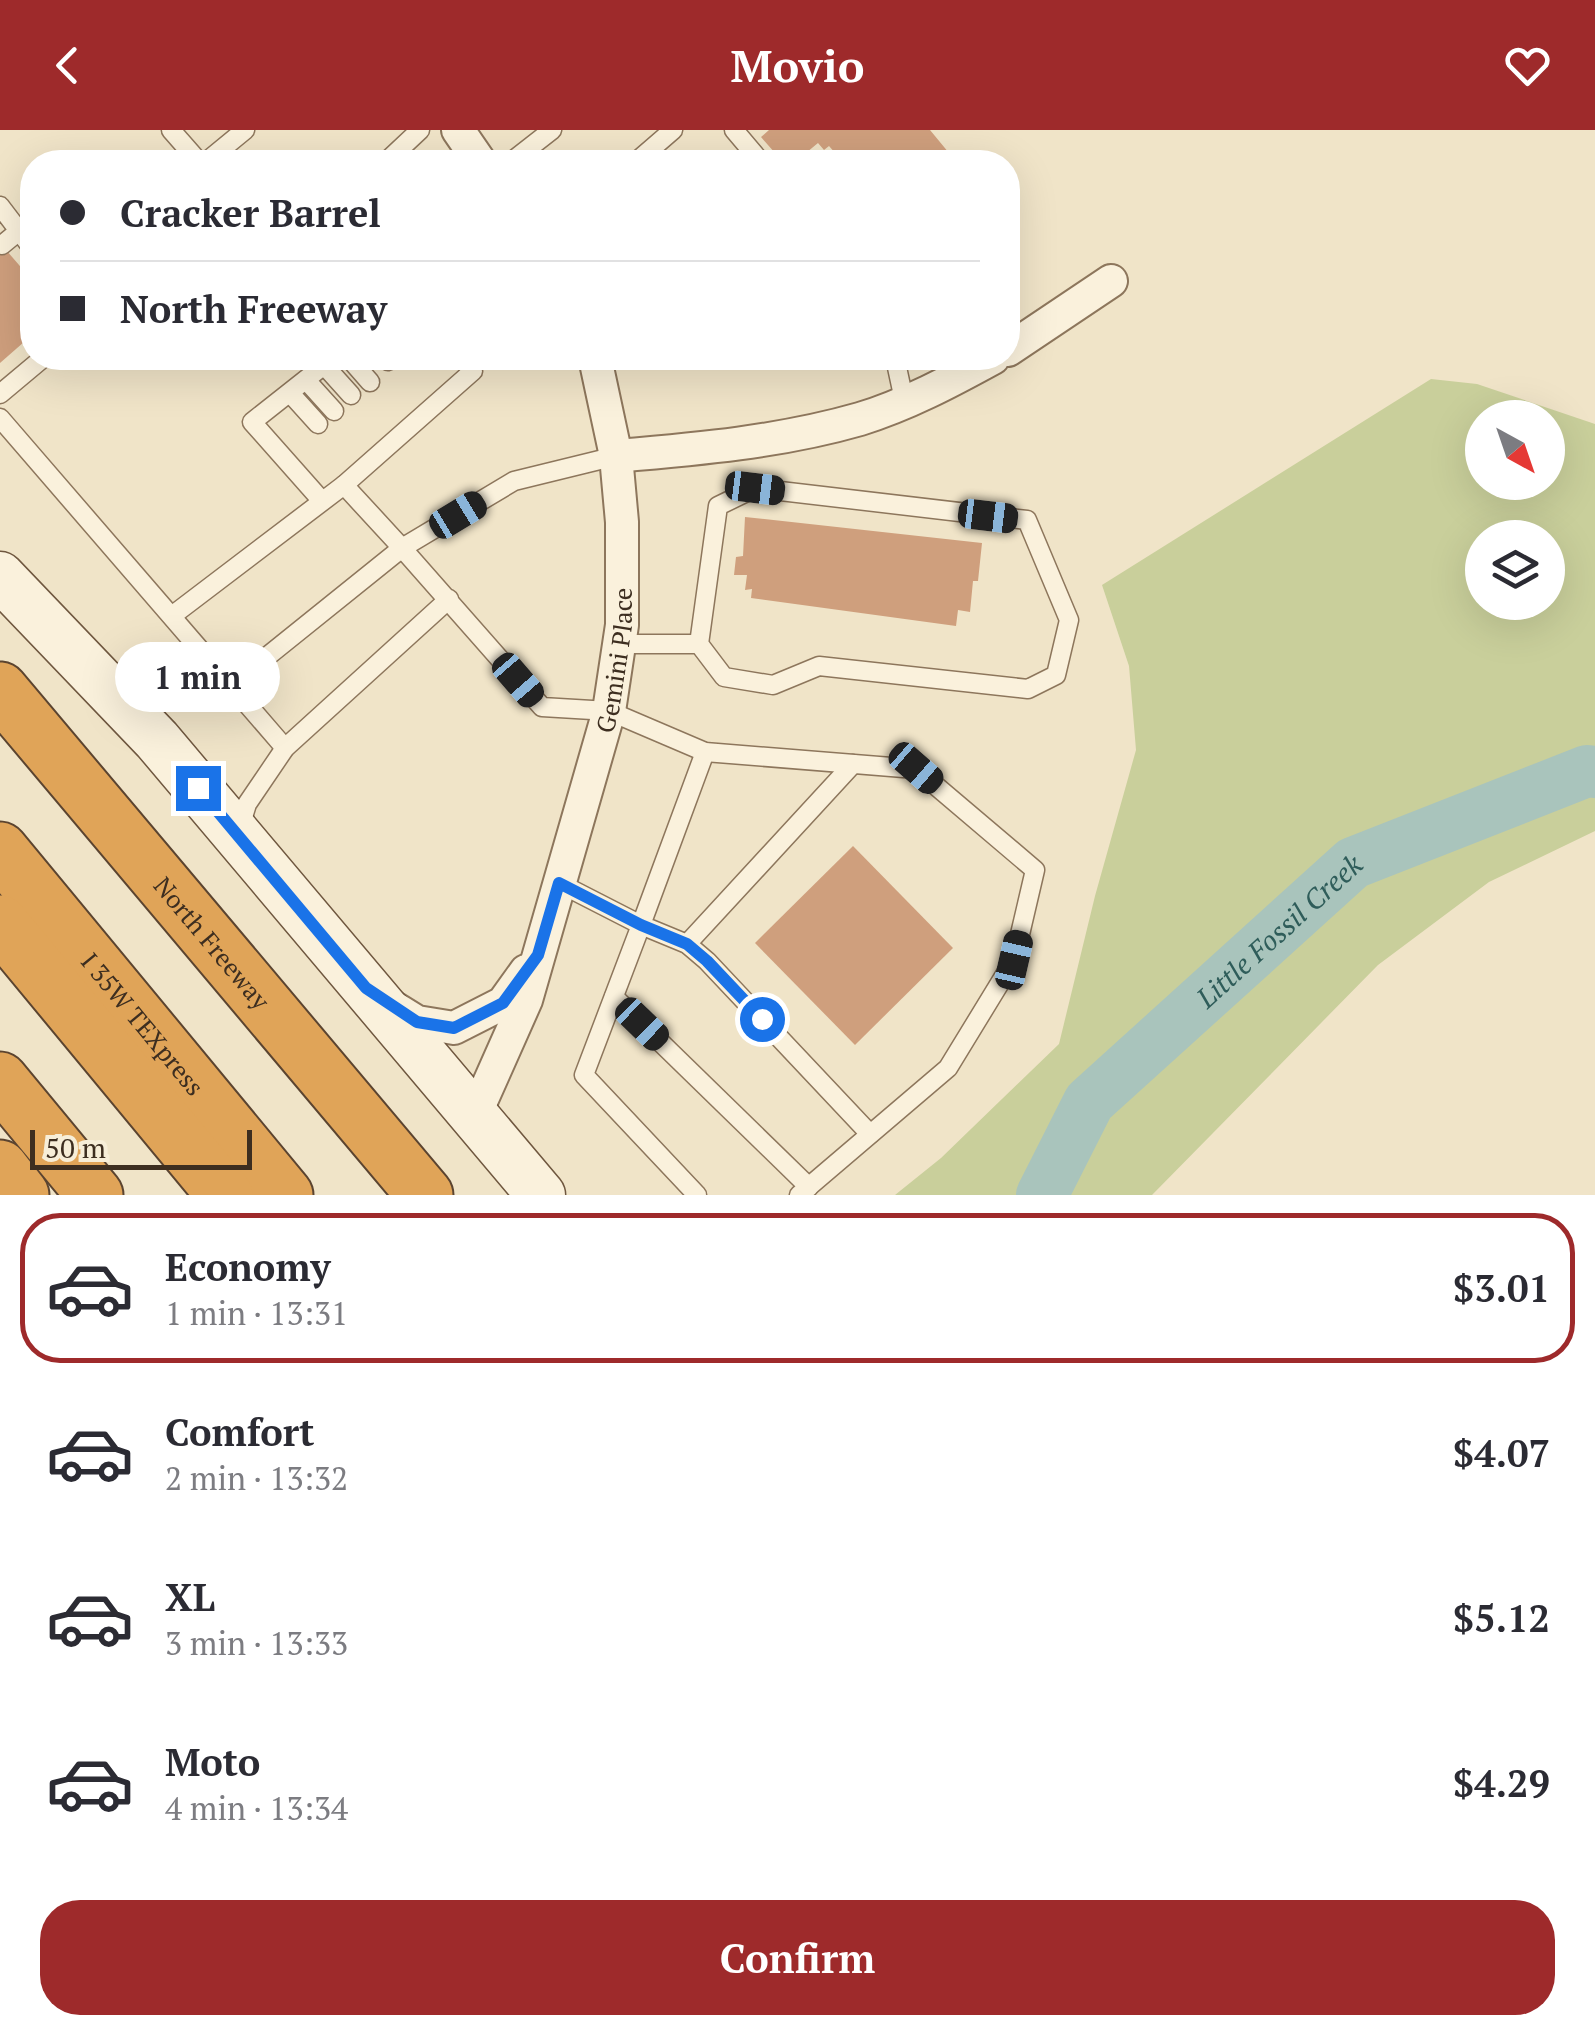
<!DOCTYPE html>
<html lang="en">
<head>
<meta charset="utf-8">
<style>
	:root { --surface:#fff; --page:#f2f2f3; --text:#2b2b33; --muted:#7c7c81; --line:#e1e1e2; --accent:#9e2a2b }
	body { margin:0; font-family:"PT Serif",serif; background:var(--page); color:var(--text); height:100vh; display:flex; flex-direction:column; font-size:38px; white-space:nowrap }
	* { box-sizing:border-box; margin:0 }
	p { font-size:32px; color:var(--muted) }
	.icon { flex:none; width:55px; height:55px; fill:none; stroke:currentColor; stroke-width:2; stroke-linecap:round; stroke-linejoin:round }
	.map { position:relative; height:1065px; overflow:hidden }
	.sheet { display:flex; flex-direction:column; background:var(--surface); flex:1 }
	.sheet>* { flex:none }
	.guide { position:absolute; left:20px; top:20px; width:1000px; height:220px; border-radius:40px; box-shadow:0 10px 40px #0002; display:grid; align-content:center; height:220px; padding:0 40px; background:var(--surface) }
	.needle { width:65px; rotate:140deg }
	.controls { position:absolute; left:1465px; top:270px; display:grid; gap:20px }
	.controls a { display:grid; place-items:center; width:100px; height:100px; border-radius:50%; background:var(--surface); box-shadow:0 10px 40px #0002; font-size:50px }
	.scale { position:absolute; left:30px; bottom:25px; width:222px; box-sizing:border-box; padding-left:10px; border:5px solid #3d2e20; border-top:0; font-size:28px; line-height:35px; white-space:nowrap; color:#3d2e20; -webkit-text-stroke:8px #f7eed8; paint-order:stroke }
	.end { position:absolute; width:45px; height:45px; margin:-22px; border:12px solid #1a73e8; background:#fff; box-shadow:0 0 0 5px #fff }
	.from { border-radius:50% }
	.bubble { position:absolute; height:70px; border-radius:35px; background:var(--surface); box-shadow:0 10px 40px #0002; font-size:32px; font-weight:800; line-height:70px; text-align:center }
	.car { position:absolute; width:30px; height:60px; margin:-30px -15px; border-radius:12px; box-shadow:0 0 8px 2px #0007; background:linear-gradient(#222 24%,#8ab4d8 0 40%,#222 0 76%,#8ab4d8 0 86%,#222 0) }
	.guide b { display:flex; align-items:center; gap:35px; height:95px; font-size:38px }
	.guide b+b { border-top:2px solid var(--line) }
	.guide i { width:25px; height:25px; background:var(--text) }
	ul { padding:18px 0 0; list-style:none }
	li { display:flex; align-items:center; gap:30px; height:150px; margin:0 20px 15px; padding:0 20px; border:5px solid transparent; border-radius:40px }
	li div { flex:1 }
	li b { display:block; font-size:38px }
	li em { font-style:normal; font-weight:800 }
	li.selected { border-color:var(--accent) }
	li>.icon { width:90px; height:90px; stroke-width:1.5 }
	.action { display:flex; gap:20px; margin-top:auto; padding:20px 40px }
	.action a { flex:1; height:115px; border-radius:40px; background:var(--accent); color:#fff; font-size:40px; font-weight:800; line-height:115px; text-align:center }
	header { display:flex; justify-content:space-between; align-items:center; height:130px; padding:0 40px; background:var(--accent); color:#fff; font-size:45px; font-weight:800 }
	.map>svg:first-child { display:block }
</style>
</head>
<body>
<header><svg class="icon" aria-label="back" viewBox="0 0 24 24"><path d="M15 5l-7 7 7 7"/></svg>Movio<svg class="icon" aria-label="heart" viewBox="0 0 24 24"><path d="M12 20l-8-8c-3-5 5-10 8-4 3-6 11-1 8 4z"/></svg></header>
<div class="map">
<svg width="1595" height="1065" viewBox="0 0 1595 1065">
	<rect width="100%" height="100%" fill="#f0e4c8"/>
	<!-- green -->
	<path fill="#c9cf9b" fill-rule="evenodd" d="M1431,249L1477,254L1595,294V701L1489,752L1378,835L1152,1065H895L941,1028L1059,914L1095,766L1136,620L1129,536L1102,455ZM1482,288H1548V352H1482ZM1482,408H1548V472H1482Z"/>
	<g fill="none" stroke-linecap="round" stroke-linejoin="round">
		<!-- river -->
		<path stroke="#a9c4bc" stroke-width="52" id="s1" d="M1042,1065L1089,972L1353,733L1587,641L1595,642"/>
	</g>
	<!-- building -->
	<g fill="#cf9f7d">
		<path d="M769,0H930L949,23L938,32H836L832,27L836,24L829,16L824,20L818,13L795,32H783L761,7Z"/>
		<path d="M0,113L32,150V205L0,233Z"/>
		<path d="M745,387L982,413L978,451H973L970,482L958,480L956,496L751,468L752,459L745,460L747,445H734L736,427L743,426Z"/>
		<path d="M853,716L953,818L855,915L755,813Z"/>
	</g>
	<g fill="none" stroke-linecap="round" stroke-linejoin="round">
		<defs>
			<g id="lane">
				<path d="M171,0L199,32"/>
				<path d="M734,0L761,32"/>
				<path d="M206,32L245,0"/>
				<path d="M386,32L420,0"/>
				<path d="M511,32L552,0"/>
				<path d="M636,32L673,0"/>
				<path d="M0,76L32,118"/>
				<path d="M2,115L19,101"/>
				<path d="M32,150V149"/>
				<path d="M349,228L370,252"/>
				<path d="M384,228L388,231"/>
				<path d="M895,228L904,270"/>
				<path d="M324,235L351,265"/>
				<path d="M306,250L334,281"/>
				<path d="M290,263L318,294"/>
				<path d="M0,264L43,228"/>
				<path d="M0,288L285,618"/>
				<path d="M616,326L514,351L402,418L542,577L609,581L705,622L916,639L1035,740L1014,830L948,938L799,1065"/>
				<path d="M344,355L473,241L461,228"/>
				<path d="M322,371L252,292L333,228"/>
				<path d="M173,485L344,355L402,418L233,554"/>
				<path d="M619,514H699L724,547L773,555L819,536L1028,559L1056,545L1069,490L1027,390L755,358L718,376L699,514"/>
				<path d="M705,622L641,795L687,814L707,831L870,1004"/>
				<path d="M239,700L247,674L285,618L449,469"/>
				<path d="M559,753L641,795L584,945L697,1065"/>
				<path d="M687,814L853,634"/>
				<path d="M614,867L809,1057"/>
			</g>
			<g id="street">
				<path d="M458,0L480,32"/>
				<path d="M1008,220L1111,151"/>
				<path d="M616,326C698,319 780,312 860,289C906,275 951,251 993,228"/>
				<path d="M388,874L417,892L454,898L503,873L526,841"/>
				<path id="s2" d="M474,987L526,870L609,581L622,495V392L616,326L595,228"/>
			</g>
			<path id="secondary" d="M0,446L157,610L541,1065"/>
			<g id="highway">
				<path id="s3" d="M0,560L425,1065"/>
				<path id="s4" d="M0,720L285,1065"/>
				<path d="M0,793L225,1065"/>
				<path d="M0,950L95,1065"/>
				<path d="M0,1038L21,1065"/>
			</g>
		</defs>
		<!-- lane casing -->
		<use href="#lane" stroke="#8d765c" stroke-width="21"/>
		<!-- street casing -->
		<use href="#street" stroke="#8d765c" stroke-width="36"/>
		<!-- secondary casing -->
		<use href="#secondary" stroke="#6f573f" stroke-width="51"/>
		<!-- highway casing -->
		<use href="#highway" stroke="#5b4430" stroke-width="59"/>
		<!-- lane -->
		<use href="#lane" stroke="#faf1dc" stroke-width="18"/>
		<!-- street -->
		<use href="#street" stroke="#faf1dc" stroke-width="32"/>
		<!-- secondary -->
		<use href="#secondary" stroke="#faf1dc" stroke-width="48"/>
		<!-- highway -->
		<use href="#highway" stroke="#e0a458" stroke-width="55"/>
	</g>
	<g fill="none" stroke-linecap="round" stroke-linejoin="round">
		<!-- route -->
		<path stroke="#1a73e8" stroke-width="12" d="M198,658L366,858L417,892L454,898L503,873L538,825L559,753L641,795L687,814L707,831L762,889"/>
	</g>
	<g text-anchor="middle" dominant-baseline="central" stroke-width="10" stroke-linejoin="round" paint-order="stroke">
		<!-- street labels -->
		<g font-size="25" fill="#3d2e20" stroke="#f7eed8">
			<text stroke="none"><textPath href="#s2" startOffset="480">Gemini Place</textPath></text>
			<text stroke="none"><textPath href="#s3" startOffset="330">North Freeway</textPath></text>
			<text stroke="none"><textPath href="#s4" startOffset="225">I 35W TEXpress</textPath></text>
		</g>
		<!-- water labels -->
		<g font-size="28" font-style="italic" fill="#2f5d5a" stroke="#f7eed8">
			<text stroke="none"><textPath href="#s1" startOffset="360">Little Fossil Creek</textPath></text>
		</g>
	</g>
</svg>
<div class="controls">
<a><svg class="needle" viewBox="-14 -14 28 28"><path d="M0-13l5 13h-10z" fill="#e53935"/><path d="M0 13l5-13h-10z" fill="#7c7c81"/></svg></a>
<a><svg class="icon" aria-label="layers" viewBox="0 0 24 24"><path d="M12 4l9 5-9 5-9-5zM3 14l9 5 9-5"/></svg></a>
</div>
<div class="scale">50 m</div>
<i class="end from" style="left:762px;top:889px"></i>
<i class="end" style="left:198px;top:658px"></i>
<div class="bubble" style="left:115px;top:512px;width:165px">1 min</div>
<i class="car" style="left:755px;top:358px;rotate:97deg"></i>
<i class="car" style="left:458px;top:385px;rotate:59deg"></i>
<i class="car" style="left:988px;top:386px;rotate:97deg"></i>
<i class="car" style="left:518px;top:550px;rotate:139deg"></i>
<i class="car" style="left:916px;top:638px;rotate:131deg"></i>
<i class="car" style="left:1014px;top:830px;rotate:13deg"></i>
<i class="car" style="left:642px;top:894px;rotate:134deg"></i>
<div class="guide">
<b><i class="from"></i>Cracker Barrel</b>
<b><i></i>North Freeway</b>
</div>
</div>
<section class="sheet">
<ul>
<li class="selected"><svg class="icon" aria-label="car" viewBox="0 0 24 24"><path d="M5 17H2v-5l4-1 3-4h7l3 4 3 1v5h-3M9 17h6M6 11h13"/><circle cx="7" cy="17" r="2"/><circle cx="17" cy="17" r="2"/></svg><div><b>Economy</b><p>1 min · 13:31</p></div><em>$3.01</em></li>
<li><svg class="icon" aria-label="car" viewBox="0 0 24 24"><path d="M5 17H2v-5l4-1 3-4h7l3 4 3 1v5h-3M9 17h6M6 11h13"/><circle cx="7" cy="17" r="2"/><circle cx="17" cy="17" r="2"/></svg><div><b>Comfort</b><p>2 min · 13:32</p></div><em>$4.07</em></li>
<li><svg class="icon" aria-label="car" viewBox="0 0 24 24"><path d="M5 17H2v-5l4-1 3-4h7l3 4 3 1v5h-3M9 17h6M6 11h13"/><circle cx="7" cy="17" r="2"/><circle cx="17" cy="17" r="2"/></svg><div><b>XL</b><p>3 min · 13:33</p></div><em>$5.12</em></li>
<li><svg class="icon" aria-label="car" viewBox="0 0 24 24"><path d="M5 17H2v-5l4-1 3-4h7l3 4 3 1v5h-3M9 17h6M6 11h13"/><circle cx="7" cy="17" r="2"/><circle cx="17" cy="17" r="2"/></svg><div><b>Moto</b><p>4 min · 13:34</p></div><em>$4.29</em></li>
</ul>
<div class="action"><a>Confirm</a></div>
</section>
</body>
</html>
